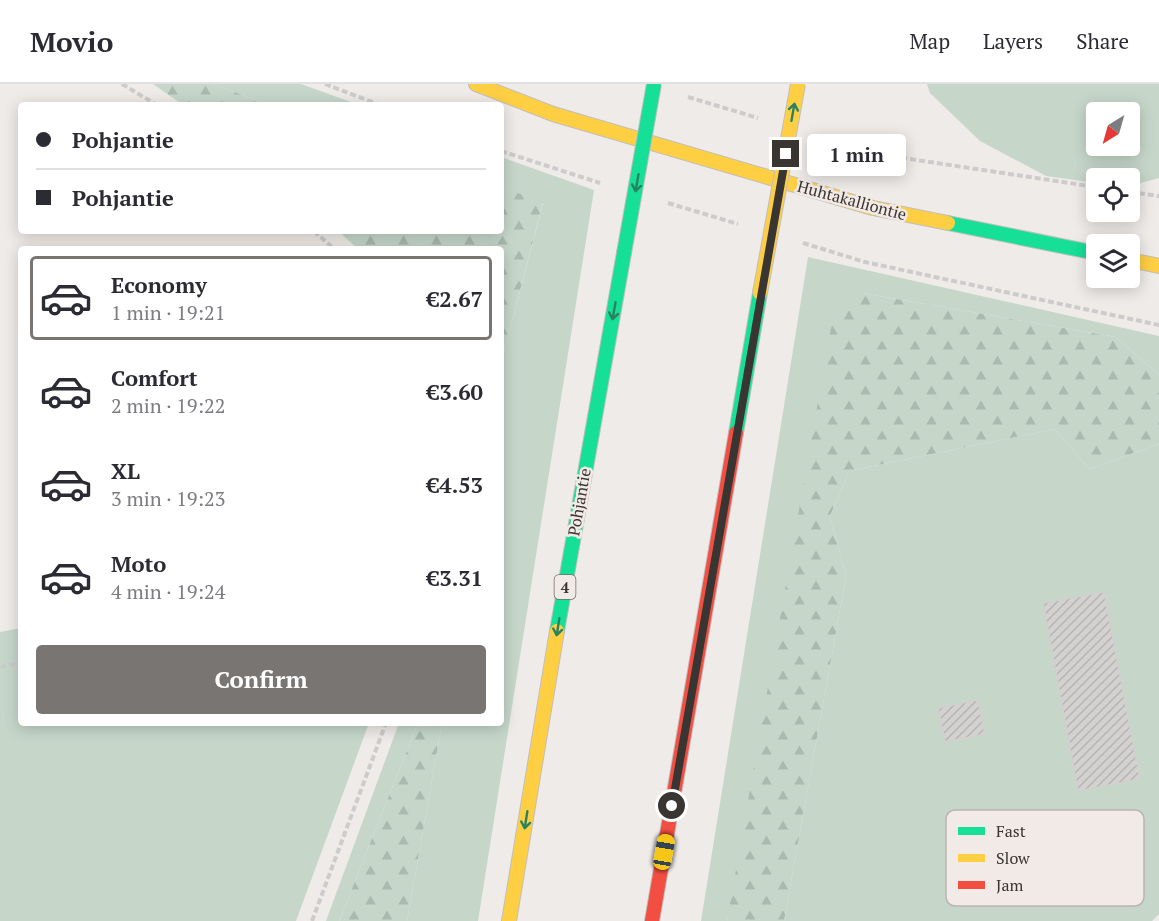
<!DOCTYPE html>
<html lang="en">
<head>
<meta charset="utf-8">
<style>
	:root { --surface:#fff; --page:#f2f2f3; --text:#2b2b33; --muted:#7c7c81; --line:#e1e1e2; --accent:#787573 }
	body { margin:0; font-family:"PT Serif",serif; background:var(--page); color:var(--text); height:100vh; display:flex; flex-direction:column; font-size:22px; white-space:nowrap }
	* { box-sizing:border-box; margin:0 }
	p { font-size:20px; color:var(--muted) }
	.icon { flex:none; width:33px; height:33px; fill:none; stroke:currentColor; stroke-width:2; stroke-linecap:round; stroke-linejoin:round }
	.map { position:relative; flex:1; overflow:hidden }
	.drawer { position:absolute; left:18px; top:162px; width:486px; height:480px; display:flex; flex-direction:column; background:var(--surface); border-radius:6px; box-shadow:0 3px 15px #0003 }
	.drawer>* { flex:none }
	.top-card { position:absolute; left:18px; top:18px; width:486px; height:132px; border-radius:6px; box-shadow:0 3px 15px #0003; display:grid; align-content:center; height:132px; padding:0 18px; background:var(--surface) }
	.needle { width:39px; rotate:217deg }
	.buttons { position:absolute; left:1086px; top:18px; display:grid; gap:12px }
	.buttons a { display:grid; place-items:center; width:54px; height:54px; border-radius:6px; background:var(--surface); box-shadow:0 3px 15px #0003; font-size:30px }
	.end { position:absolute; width:27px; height:27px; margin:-14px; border:8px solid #383533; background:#fff; box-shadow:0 0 0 3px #fff }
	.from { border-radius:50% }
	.bubble { position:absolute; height:42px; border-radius:6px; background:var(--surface); box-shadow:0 3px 15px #0003; font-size:20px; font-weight:700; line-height:42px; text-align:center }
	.car { position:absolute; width:18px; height:36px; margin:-18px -9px; border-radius:8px; box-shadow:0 0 4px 2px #0007; background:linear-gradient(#f5c518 24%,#345 0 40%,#f5c518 0 76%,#345 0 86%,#f5c518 0) }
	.top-card b { display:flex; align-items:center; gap:21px; height:57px; font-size:22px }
	.top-card b+b { border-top:2px solid var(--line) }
	.top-card i { width:15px; height:15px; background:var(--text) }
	ul { padding:10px 0 0; list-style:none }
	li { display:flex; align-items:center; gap:18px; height:84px; margin:0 12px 9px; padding:0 6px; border:3px solid transparent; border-radius:6px }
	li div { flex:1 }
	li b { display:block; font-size:22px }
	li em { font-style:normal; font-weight:700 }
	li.on { border-color:var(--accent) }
	li>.icon { width:54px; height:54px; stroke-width:1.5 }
	.button { display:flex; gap:12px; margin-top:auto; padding:12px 18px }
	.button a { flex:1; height:69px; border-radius:6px; background:var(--accent); color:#fff; font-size:24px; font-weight:700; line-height:69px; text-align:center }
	header { display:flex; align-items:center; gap:36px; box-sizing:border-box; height:84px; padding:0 30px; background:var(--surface); border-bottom:2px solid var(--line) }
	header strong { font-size:28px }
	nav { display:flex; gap:33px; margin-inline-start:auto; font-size:21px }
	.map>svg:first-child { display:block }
</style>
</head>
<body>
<header>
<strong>Movio</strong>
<nav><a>Map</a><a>Layers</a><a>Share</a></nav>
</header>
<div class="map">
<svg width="1159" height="837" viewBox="0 0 1159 837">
	<defs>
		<pattern id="forest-firs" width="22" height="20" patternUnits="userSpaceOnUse" patternTransform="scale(1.5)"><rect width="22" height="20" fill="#c6d7ca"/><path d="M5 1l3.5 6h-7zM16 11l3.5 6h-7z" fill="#abb9ae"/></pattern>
		<pattern id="building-hatch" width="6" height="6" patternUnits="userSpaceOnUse" patternTransform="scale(1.5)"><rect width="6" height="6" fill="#d4d2d1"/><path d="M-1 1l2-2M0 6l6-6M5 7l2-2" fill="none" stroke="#b7b5b4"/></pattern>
	</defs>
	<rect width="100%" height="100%" fill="#efebe9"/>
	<!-- grass -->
	<g fill="#c6d7ca" fill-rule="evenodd">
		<path d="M212,0H301L359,21H271Z"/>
		<path d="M927,0H1159V94L1130,102V94H1096V99L1046,92L980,57L930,9ZM1130,28V62H1096V28Z"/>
		<path d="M501,73L594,106L478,837H407L442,639H501V280L543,119L501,103Z"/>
		<path d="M808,173L1159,252V291L1116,253L862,209L727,837H701Z"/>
		<path d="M1055,345L1089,385L1159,360V830L1152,837H784L846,492L830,432L849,387Z"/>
		<path d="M21,544V639H369L296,837H0V548Z"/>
		<path d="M399,639H418L339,837H326Z"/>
	</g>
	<!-- forest -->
	<g fill="url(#forest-firs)">
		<path d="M153,0H212L271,21H183Z"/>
		<path d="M501,103L543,118L501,280V165H358L338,147H501Z"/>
		<path d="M862,209L1116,253L1159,291V360L1089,385L1055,345L849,387L830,432L846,492L784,837H727L834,226Z"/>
		<path d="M418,639H442L407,837H339Z"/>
	</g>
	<!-- building -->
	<g fill="url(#building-hatch)" stroke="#d2cfcf" stroke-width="1.5">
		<path d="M1104,508L1140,695L1078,707L1043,519Z"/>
		<path d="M978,616L985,650L945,658L938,624Z"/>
	</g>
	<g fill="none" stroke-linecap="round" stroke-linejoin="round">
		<defs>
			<g id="fast">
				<path d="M948,139L1096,169"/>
				<path d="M736,349L760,209"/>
				<path d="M557,547L624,169"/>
			</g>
			<g id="slow">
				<path d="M476,0L553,30L873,124L948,139"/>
				<path d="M1130,176L1159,182"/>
				<path d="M509,837L557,547"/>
			</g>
			<path id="jam" d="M652,837L736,349"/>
		</defs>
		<!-- fast casing -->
		<use href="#fast" stroke="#c1bebd" stroke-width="16"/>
		<!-- slow casing -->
		<use href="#slow" stroke="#c1bebd" stroke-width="16"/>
		<!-- jam casing -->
		<use href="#jam" stroke="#c1bebd" stroke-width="16"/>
		<!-- path -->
		<g stroke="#cdcccc" stroke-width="4" stroke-dasharray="6 3" stroke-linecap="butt">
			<path d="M122,0L157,21"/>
			<path d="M325,0L380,21"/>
			<path d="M688,13L758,34"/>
			<path d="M823,53L890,72L1096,103"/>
			<path d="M501,67L600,99"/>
			<path d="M1130,108L1159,112"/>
			<path d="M668,119L738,140"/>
			<path d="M314,147L334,165"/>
			<path d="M803,159L865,178L1159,241"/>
			<path d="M0,583L21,579"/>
			<path d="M312,837L386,639"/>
		</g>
		<!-- fast -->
		<use href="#fast" stroke="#16e098" stroke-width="14"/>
		<!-- slow -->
		<use href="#slow" stroke="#ffcf43" stroke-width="14"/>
		<!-- jam -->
		<use href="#jam" stroke="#f24e42" stroke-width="14"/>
		<defs>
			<path id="fast-bridge" d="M624,169L654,0"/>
			<path id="slow-bridge" d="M760,209L798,0"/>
		</defs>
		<!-- fast-bridge casing -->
		<use href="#fast-bridge" stroke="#c1bebd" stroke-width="16" stroke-linecap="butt"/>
		<!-- slow-bridge casing -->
		<use href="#slow-bridge" stroke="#c1bebd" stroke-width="16" stroke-linecap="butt"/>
		<!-- fast-bridge -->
		<use href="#fast-bridge" stroke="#16e098" stroke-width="14"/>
		<!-- slow-bridge -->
		<use href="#slow-bridge" stroke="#ffcf43" stroke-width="14"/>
	</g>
	<!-- one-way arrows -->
	<defs><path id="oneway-shaft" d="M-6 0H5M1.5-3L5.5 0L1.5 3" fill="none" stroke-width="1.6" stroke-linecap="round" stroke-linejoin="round" transform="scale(1.5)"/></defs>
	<g stroke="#298260">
		<use href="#oneway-shaft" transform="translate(793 28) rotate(-80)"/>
		<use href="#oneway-shaft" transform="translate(637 99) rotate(100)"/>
		<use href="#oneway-shaft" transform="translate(614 227) rotate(100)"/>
		<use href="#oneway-shaft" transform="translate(558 543) rotate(99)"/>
		<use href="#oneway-shaft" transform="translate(526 736) rotate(99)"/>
	</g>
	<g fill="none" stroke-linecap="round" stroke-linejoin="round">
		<!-- route -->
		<path stroke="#383533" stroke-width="8" d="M672,722L786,70"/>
	</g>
	<g text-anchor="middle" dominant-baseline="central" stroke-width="5" stroke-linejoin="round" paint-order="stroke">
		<!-- shield labels -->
		<rect fill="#f2eae6" stroke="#706b69" stroke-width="1.5" x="554.5" y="491" width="21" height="24" rx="4.5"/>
		<g font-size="15" font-weight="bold" fill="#383533">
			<text x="565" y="503">4</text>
		</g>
		<!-- street labels -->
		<g font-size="16" fill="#383533" stroke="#f2eae6">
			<text transform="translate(852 116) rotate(15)">Huhtakalliontie</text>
			<text transform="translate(579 418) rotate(-80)">Pohjantie</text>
		</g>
	</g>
	<!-- legend -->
	<rect x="946" y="726" width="198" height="96" rx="9" fill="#f2eae6" stroke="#bab4b0" stroke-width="1.5"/>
	<rect x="958" y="743" width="27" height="8" fill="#16e098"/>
	<rect x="958" y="770" width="27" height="8" fill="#ffcf43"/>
	<rect x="958" y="797" width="27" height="8" fill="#f24e42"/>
	<g font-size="16" fill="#383533">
		<text x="996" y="753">Fast</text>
		<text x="996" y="780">Slow</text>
		<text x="996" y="807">Jam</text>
	</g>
</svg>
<div class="buttons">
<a><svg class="needle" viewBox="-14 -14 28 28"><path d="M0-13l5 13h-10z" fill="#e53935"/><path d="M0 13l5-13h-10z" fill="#7c7c81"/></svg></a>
<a><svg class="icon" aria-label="locate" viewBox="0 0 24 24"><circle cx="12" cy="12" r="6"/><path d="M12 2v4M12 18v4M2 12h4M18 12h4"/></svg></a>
<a><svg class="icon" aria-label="layers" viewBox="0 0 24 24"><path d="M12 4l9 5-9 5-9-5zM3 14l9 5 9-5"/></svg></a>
</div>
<i class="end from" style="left:672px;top:722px"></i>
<i class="end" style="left:786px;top:70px"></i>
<div class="bubble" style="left:807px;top:50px;width:99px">1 min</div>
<i class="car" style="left:664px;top:768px;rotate:10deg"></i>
<div class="top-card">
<b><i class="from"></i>Pohjantie</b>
<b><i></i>Pohjantie</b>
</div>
<section class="drawer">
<ul>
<li class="on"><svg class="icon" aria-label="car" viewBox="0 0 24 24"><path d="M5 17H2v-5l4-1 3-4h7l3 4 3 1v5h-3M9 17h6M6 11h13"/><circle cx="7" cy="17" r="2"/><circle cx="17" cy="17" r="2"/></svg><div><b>Economy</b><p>1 min · 19:21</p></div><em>€2.67</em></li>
<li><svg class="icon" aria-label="car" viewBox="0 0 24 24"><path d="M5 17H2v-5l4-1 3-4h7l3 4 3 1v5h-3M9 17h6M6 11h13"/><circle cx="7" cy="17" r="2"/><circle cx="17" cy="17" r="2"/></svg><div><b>Comfort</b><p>2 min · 19:22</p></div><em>€3.60</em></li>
<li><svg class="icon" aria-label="car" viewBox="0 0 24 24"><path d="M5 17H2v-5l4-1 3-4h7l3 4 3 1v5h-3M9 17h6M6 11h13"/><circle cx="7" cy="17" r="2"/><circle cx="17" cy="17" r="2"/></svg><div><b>XL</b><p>3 min · 19:23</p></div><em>€4.53</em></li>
<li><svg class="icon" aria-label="car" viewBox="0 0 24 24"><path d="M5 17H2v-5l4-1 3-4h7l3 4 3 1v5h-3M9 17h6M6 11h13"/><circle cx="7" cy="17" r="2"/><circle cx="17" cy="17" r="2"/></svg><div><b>Moto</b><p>4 min · 19:24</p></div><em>€3.31</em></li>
</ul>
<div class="button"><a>Confirm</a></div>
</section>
</div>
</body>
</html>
